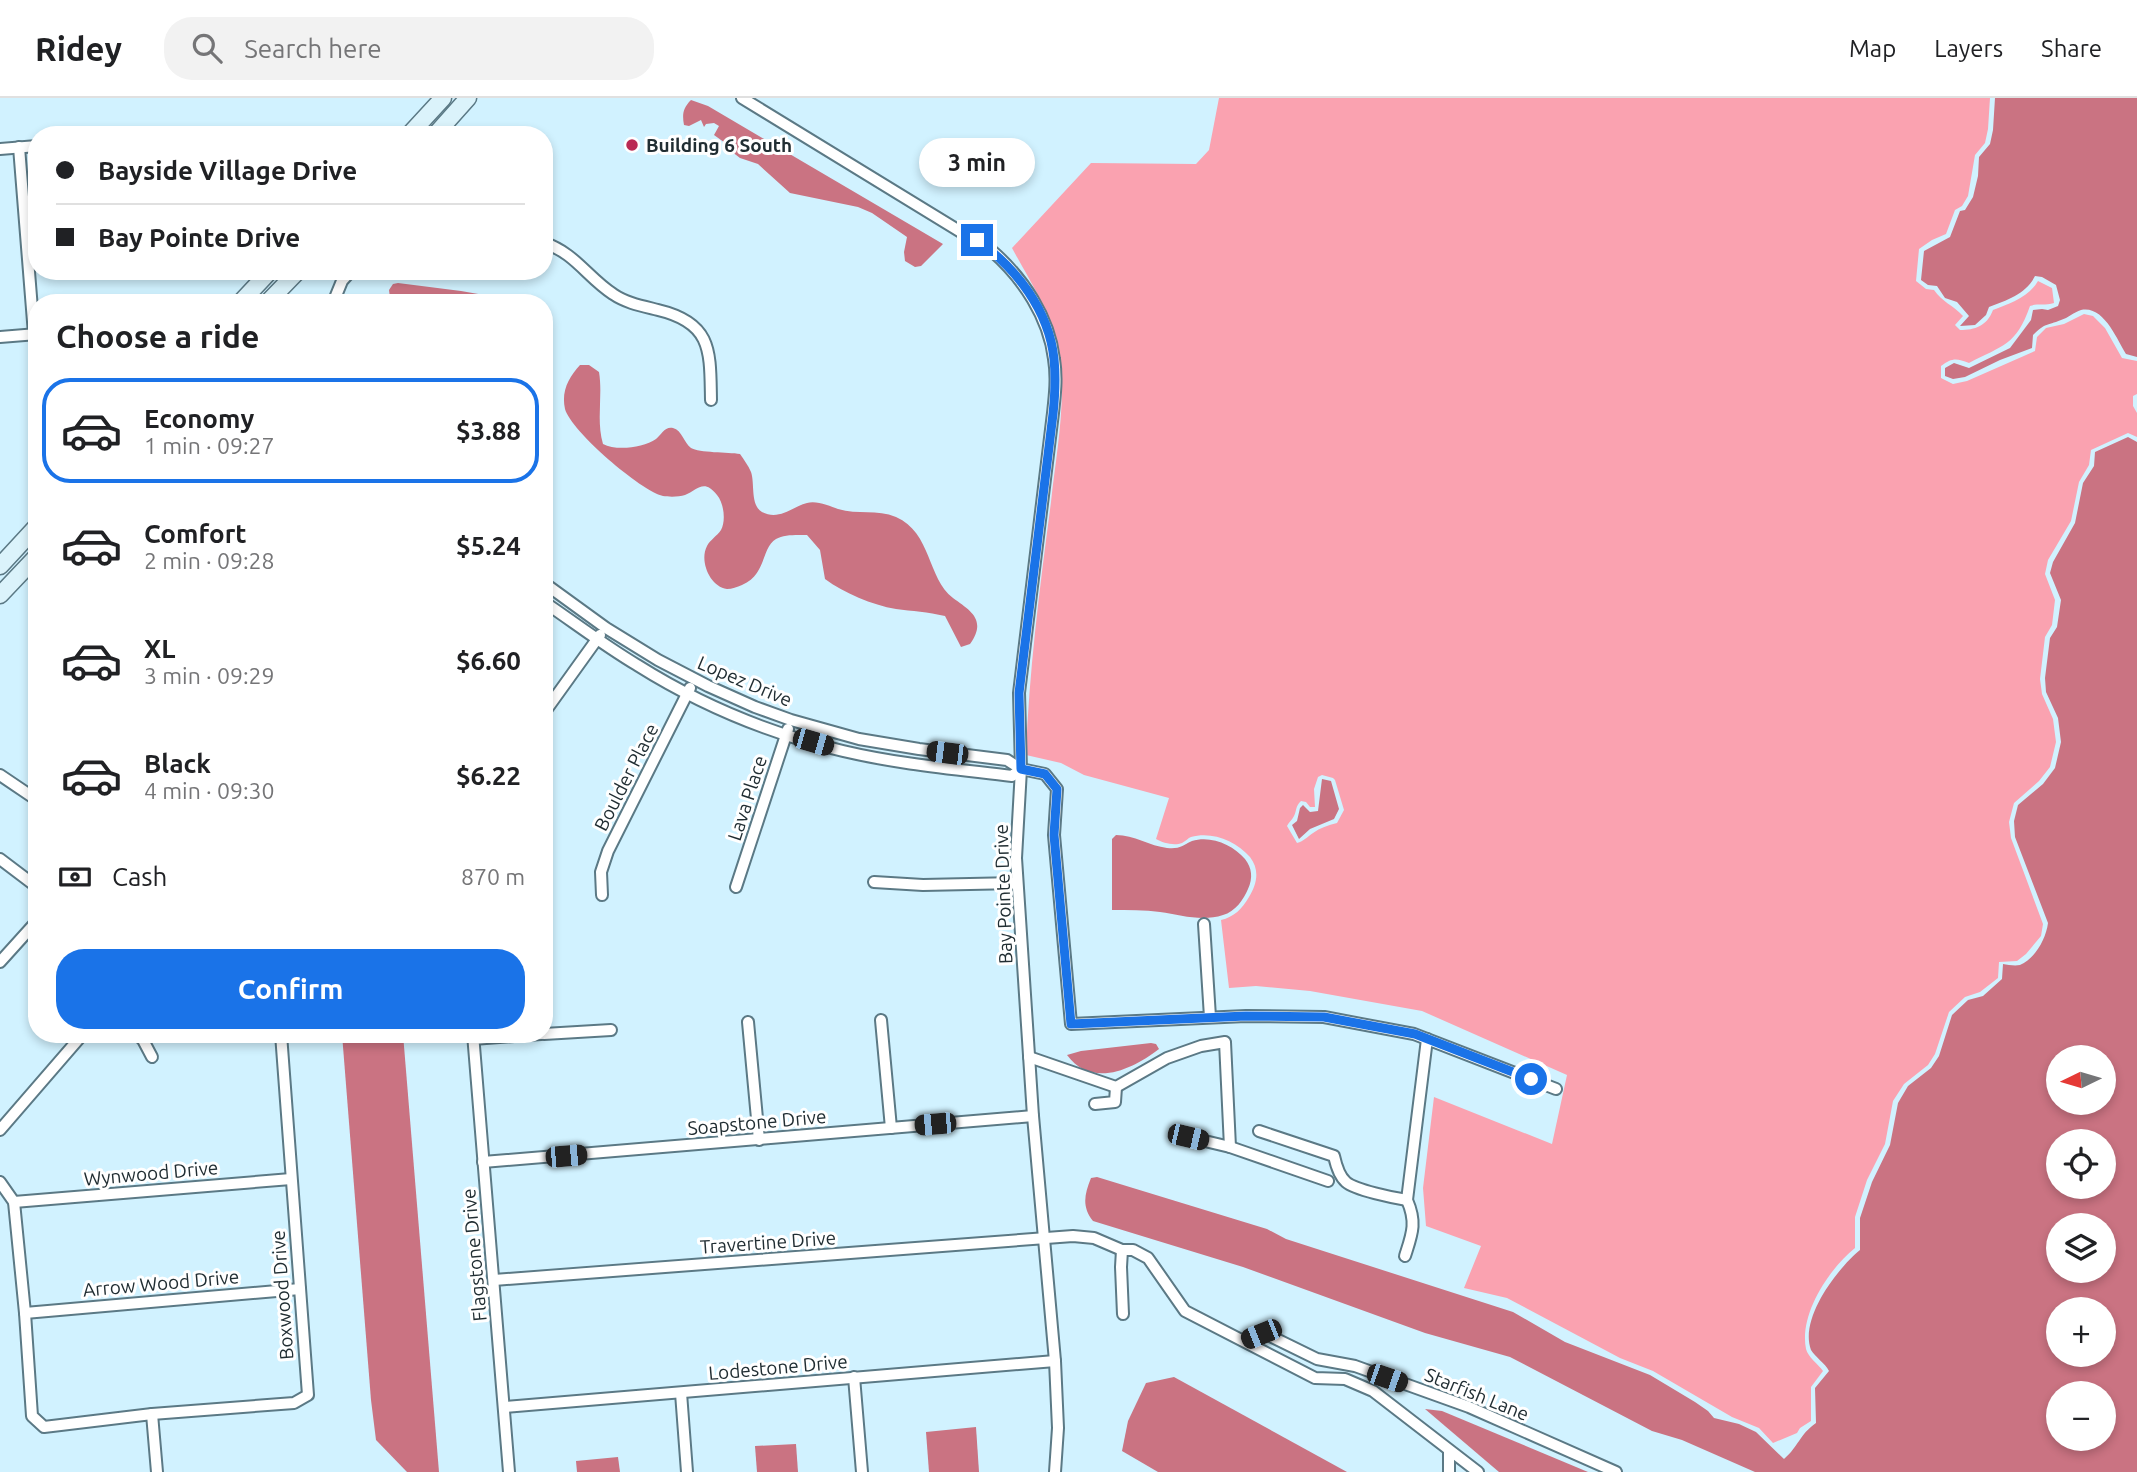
<!DOCTYPE html>
<html lang="en">
<head>
<meta charset="utf-8">
<style>
	:root { --surface:#fff; --page:#f2f2f2; --text:#202124; --muted:#757577; --line:#e0e0e0; --accent:#1a73e8 }
	body { margin:0; font-family:Ubuntu,sans-serif; background:var(--page); color:var(--text); height:100vh; display:flex; flex-direction:column; font-size:26px; white-space:nowrap }
	* { box-sizing:border-box; margin:0 }
	p { font-size:23px; color:var(--muted) }
	.icon { flex:none; width:38px; height:38px; fill:none; stroke:currentColor; stroke-width:2; stroke-linecap:round; stroke-linejoin:round }
	.map { position:relative; flex:1; overflow:hidden }
	.panel { position:absolute; left:28px; top:196px; width:525px; height:749px; display:flex; flex-direction:column; background:var(--surface); border-radius:28px; box-shadow:0 4px 10px #0003 }
	.panel>* { flex:none }
	.banner { position:absolute; left:28px; top:28px; width:525px; height:154px; border-radius:28px; box-shadow:0 4px 10px #0003; display:grid; align-content:center; height:154px; padding:0 28px; background:var(--surface) }
	.needle { width:46px; rotate:265deg }
	.fabs { position:absolute; left:2046px; top:947px; display:grid; gap:14px }
	.fabs a { display:grid; place-items:center; width:70px; height:70px; border-radius:50%; background:var(--surface); box-shadow:0 4px 10px #0003; font-size:35px }
	.end { position:absolute; width:32px; height:32px; margin:-16px; border:9px solid #1a73e8; background:#fff; box-shadow:0 0 0 4px #fff }
	.from { border-radius:50% }
	.bubble { position:absolute; height:49px; border-radius:24px; background:var(--surface); box-shadow:0 4px 10px #0003; font-size:23px; font-weight:700; line-height:49px; text-align:center }
	.car { position:absolute; width:21px; height:42px; margin:-21px -10px; border-radius:9px; box-shadow:0 0 5px 2px #0007; background:linear-gradient(#222 24%,#8ab4d8 0 40%,#222 0 76%,#8ab4d8 0 86%,#222 0) }
	.banner b { display:flex; align-items:center; gap:24px; height:66px; font-size:26px }
	.banner b+b { border-top:2px solid var(--line) }
	.banner i { width:18px; height:18px; background:var(--text) }
	ul { padding:0; list-style:none }
	li { display:flex; align-items:center; gap:21px; height:105px; margin:0 14px 10px; padding:0 14px; border:4px solid transparent; border-radius:28px }
	li div { flex:1 }
	li b { display:block; font-size:26px }
	li em { font-style:normal; font-weight:700 }
	li.active { border-color:var(--accent) }
	li>.icon { width:63px; height:63px; stroke-width:1.5 }
	h2 { padding:0 28px; font-size:32px; line-height:84px }
	.pay { display:flex; align-items:center; gap:18px; height:77px; padding:0 28px; font-size:26px }
	.pay p { margin-inline-start:auto }
	.primary-button { display:flex; gap:14px; margin-top:auto; padding:14px 28px }
	.primary-button a { flex:1; height:80px; border-radius:28px; background:var(--accent); color:#fff; font-size:28px; font-weight:700; line-height:80px; text-align:center }
	header { display:flex; align-items:center; gap:42px; box-sizing:border-box; height:98px; padding:0 35px; background:var(--surface); border-bottom:2px solid var(--line) }
	header strong { font-size:33px }
	nav { display:flex; gap:38px; margin-inline-start:auto; font-size:24px }
	.search { width:490px; height:63px; background:var(--page); display:flex; align-items:center; gap:18px; box-sizing:border-box; padding:0 24px; border-radius:28px; color:var(--muted); font-size:26px }
	.map>svg:first-child { display:block }
</style>
</head>
<body>
<header>
<strong>Ridey</strong>
<div class="search"><svg class="icon" aria-label="search" viewBox="0 0 24 24"><circle cx="10" cy="10" r="6"/><path d="M15 15l6 6"/></svg>Search here</div>
<nav><a>Map</a><a>Layers</a><a>Share</a></nav>
</header>
<div class="map">
<svg width="2137" height="1374" viewBox="0 0 2137 1374">
	<rect width="100%" height="100%" fill="#d1f2ff"/>
	<!-- green -->
	<path fill="#faa2b0" fill-rule="evenodd" d="M1219,0H1990L1988,31L1985,45L1975,57L1968,98L1962,108L1955,112L1946,136L1932,142L1919,151L1916,183L1926,191L1934,192C1942,204 1953,207 1963,218L1955,227L1960,232C1975,232 1987,228 1993,212C2009,206 2029,199 2038,183L2052,190L2054,205C2046,208 2038,205 2030,208C2016,248 2003,247 1969,265C1956,260 1952,260 1941,268V280L1953,286L1967,283L2035,253L2037,239L2046,230L2064,226L2084,216L2093,218L2105,230L2122,260L2137,263V296L2133,298V308L2137,315V339L2128,335L2091,352L2089,367L2079,384L2071,423L2048,462L2045,476L2055,502L2052,527L2045,539L2040,581L2042,596L2053,621L2056,644L2050,669L2039,683L2014,705L2009,724L2011,740L2043,826L2041,838L2026,856L2017,863L1999,864L1998,880L1980,894L1965,899L1949,914L1935,956L1928,967L1904,986L1893,1003L1885,1046L1867,1082L1855,1119V1150C1829,1171 1799,1216 1806,1251C1808,1259 1818,1266 1823,1273L1811,1289V1323L1800,1330L1797,1335L1773,1345L1759,1330L1732,1319L1653,1273L1620,1260L1507,1200L1464,1190L1481,1148L1426,1128L1423,1090L1434,999L1552,1046L1567,977L1422,913L1310,893L1256,888L1229,890L1221,822C1234,819 1242,811 1249,799C1257,786 1260,772 1250,759C1236,743 1212,733 1191,739C1188,740 1186,743 1182,745C1174,748 1163,745 1156,741L1169,700L1084,677L1061,665L1026,657C1029,572 1040,488 1051,404C1056,356 1067,303 1059,256C1053,218 1030,183 1012,150L1091,65L1196,66L1209,52ZM1322,677L1333,680L1335,682L1344,712L1337,725C1328,727 1320,730 1313,735C1307,739 1304,743 1297,745L1287,728C1289,724 1292,722 1294,718C1297,712 1295,709 1301,703L1306,704L1310,709H1315L1314,691L1318,679Z"/>
	<!-- water -->
	<g fill="#ca7382" fill-rule="evenodd">
		<path d="M1995,0H2137V259L2126,256C2117,242 2104,207 2081,212C2074,214 2068,220 2061,222C2046,228 2045,225 2033,237L2032,250L2000,262L1965,279L1953,281L1945,278V270L1954,265L1969,270L2010,250L2031,222L2033,212L2042,211L2048,212L2058,208L2060,202L2056,187L2042,179L2035,178C2026,196 2007,202 1989,209L1986,217L1975,227L1960,228L1969,218L1957,204L1945,200L1937,188L1928,187L1921,182L1924,153L1950,139L1960,113L1965,112L1973,99L1978,78L1979,59L1990,46L1993,32Z"/>
		<path d="M691,2L708,8L943,146L921,168L915,169L905,163L904,154L907,139L872,115L858,109L790,95L758,66L740,60L727,50L728,47L714,37L719,28L714,25L706,26L704,29L701,22L689,28L684,27C682,16 683,10 691,2Z"/>
		<path d="M398,185L461,193L530,205H392L390,200L389,192L393,186Z"/>
		<path d="M580,267H589L599,274C603,298 596,322 603,346C616,353 643,350 656,341C661,337 665,328 673,330C682,332 684,345 691,350C699,355 728,354 740,356C744,362 748,367 751,374C755,385 750,407 762,414C779,423 792,409 807,405C816,402 830,408 838,411C858,417 877,411 896,419C932,435 927,480 953,500C971,513 987,522 970,546L961,549L945,518C928,514 912,513 896,511C872,507 844,495 825,481L820,452L807,437C798,437 784,436 776,441C761,450 767,476 742,487C737,489 732,491 727,491C710,489 699,463 707,448C710,442 717,438 721,432C726,423 724,405 717,397C704,380 697,392 685,397C679,399 669,399 663,398C641,393 571,333 565,311C561,293 569,279 580,267Z"/>
		<path d="M2128,339L2137,344V1374H1755L1682,1342L1652,1333L1510,1259L1425,1235L1243,1169L1093,1123C1082,1109 1084,1097 1091,1080L1097,1079L1267,1131L1286,1141L1513,1214L1565,1244L1650,1277L1695,1304L1708,1313L1714,1320L1739,1326L1756,1334L1784,1361C1799,1348 1799,1337 1816,1325L1815,1290L1829,1273C1825,1265 1815,1259 1811,1252C1799,1220 1838,1170 1860,1152V1120L1872,1084L1890,1047L1898,1005L1908,988L1931,970L1939,958L1952,917L1968,902L1983,898L2002,881L2003,866C2008,867 2015,868 2020,867C2036,860 2046,840 2048,825L2015,739L2014,723L2018,707L2043,686L2055,670L2061,644L2058,620L2046,594L2045,580L2050,540L2057,529L2061,502L2050,475L2053,464L2075,425L2083,385L2094,368L2095,354ZM2058,959H2104V1004H2058ZM2058,1043H2104V1088H2058ZM2058,1127H2104V1172H2058ZM2058,1211H2104V1256H2058ZM2058,1295H2104V1340H2058Z"/>
		<path d="M1322,681L1331,683L1339,711L1334,721L1310,731L1299,741L1292,727L1297,723L1300,710L1303,707L1310,714L1318,713Z"/>
		<path d="M1116,737C1134,737 1150,748 1167,750C1181,751 1181,748 1192,743C1211,737 1233,747 1245,761C1252,770 1253,780 1248,791C1244,801 1235,814 1223,817C1202,824 1181,817 1160,814C1145,812 1128,812 1112,812V741Z"/>
		<path d="M342,936H403L439,1374H407L376,1342L371,1302Z"/>
		<path d="M1151,945L1156,946L1159,951C1133,971 1092,991 1067,957L1081,953Z"/>
		<path d="M1174,1279L1347,1374H1158L1122,1353L1128,1323L1146,1285Z"/>
		<path d="M1425,1311L1442,1313L1588,1374H1499Z"/>
		<path d="M976,1329L979,1374H929L926,1334Z"/>
		<path d="M796,1346L798,1374H757L755,1348Z"/>
		<path d="M618,1359L620,1374H577L576,1363Z"/>
	</g>
	<g fill="none" stroke-linecap="round" stroke-linejoin="round">
		<defs>
			<g id="street">
				<path d="M742,0L992,153C1023,180 1049,219 1054,261C1057,279 1055,297 1053,315L1019,595L1021,671L1016,760L1033,1018L1055,1263L1058,1330L1055,1374"/>
				<path d="M19,49L34,236"/>
				<path d="M0,51L37,48"/>
				<path d="M544,145C574,154 588,180 613,196C626,205 642,208 658,212C713,225 710,254 711,302"/>
				<path d="M333,205L342,183L351,173"/>
				<path d="M0,239L37,236"/>
				<path d="M544,485L606,530L658,562L708,588L755,609L791,622L859,641L919,651L1007,662L1021,671L1045,676L1057,691L1054,737L1071,926L1246,918L1324,919L1414,936L1556,991"/>
				<path d="M544,504C575,525 605,548 637,567C699,606 771,636 843,653C898,666 955,671 1012,678L1021,671"/>
				<path d="M544,615L600,537"/>
				<path d="M0,677L37,702"/>
				<path d="M0,761L37,789"/>
				<path d="M874,784L923,787L1017,785"/>
				<path d="M736,789L788,631"/>
				<path d="M602,797L601,774L608,753L690,590"/>
				<path d="M1204,826L1210,919"/>
				<path d="M0,864L37,823"/>
				<path d="M881,922L891,1030"/>
				<path d="M748,924L759,1042"/>
				<path d="M137,936L143,942L152,959"/>
				<path d="M473,936L509,1374"/>
				<path d="M544,936L611,932"/>
				<path d="M473,941L541,936"/>
				<path d="M1029,959L1116,989L1167,960L1201,948L1225,944L1230,1049"/>
				<path d="M1095,1006L1115,1004L1116,989"/>
				<path d="M0,1032L83,936"/>
				<path d="M1259,1033L1334,1058C1336,1067 1339,1078 1346,1084C1355,1092 1394,1100 1407,1102"/>
				<path d="M1188,1039L1230,1049L1328,1083"/>
				<path d="M483,1064L1033,1018"/>
				<path d="M0,1084L14,1104L25,1215L32,1318L44,1329L152,1316L294,1305L308,1297L281,936"/>
				<path d="M14,1104L291,1081"/>
				<path d="M1122,1152L1121,1169L1123,1216"/>
				<path d="M1405,1158C1412,1136 1417,1125 1407,1102L1427,941"/>
				<path d="M494,1182L1073,1138L1094,1140L1122,1152H1133L1148,1160L1185,1213L1315,1280L1345,1281L1373,1293L1478,1374"/>
				<path d="M25,1215L300,1191"/>
				<path d="M1244,1242L1261,1235L1270,1238L1317,1261L1355,1268L1469,1309L1616,1374"/>
				<path d="M854,1279L862,1374"/>
				<path d="M681,1295L687,1374"/>
				<path d="M504,1309L1055,1263"/>
				<path d="M152,1316L157,1374"/>
				<path d="M1449,1374V1353"/>
			</g>
			<g id="secondary">
				<path d="M409,37L443,0"/>
				<path d="M435,37L468,0"/>
				<path d="M240,205L270,173"/>
				<path d="M267,205L298,173"/>
				<path d="M0,468L37,428"/>
				<path d="M0,497L37,458"/>
			</g>
		</defs>
		<!-- street casing -->
		<use href="#street" stroke="#5b7985" stroke-width="14"/>
		<!-- secondary casing -->
		<use href="#secondary" stroke="#5b7985" stroke-width="19"/>
		<!-- street -->
		<use href="#street" stroke="#fff" stroke-width="10"/>
		<!-- secondary -->
		<use href="#secondary" stroke="#dbf3fb" stroke-width="16"/>
	</g>
	<g fill="none" stroke-linecap="round" stroke-linejoin="round">
		<!-- route -->
		<path stroke="#1a73e8" stroke-width="9" d="M977,142C1016,170 1049,212 1054,261C1056,280 1055,297 1053,316L1019,595L1021,671L1045,676L1057,691L1054,737L1071,926L1246,918L1324,919L1415,936L1531,981"/>
	</g>
	<!-- markers -->
	<circle fill="#ba2a53" stroke="#fff" stroke-width="2.5" cx="632" cy="47" r="7"/>
	<g text-anchor="middle" dominant-baseline="central" stroke-width="6" stroke-linejoin="round" paint-order="stroke">
		<!-- poi labels -->
		<g font-size="19" font-weight="bold" fill="#212e33" stroke="#fff" text-anchor="start">
			<text x="646" y="47">Building 6 South</text>
		</g>
		<!-- street labels -->
		<g font-size="19" fill="#212e33" stroke="#fff">
			<text transform="translate(745 583) rotate(23)">Lopez Drive</text>
			<text transform="translate(626 679) rotate(-63)">Boulder Place</text>
			<text transform="translate(747 700) rotate(-72)">Lava Place</text>
			<text transform="translate(1003 796) rotate(-92)">Bay Pointe Drive</text>
			<text transform="translate(757 1024) rotate(-5)">Soapstone Drive</text>
			<text transform="translate(151 1075) rotate(-5)">Wynwood Drive</text>
			<text transform="translate(768 1144) rotate(-4)">Travertine Drive</text>
			<text transform="translate(474 1157) rotate(-95)">Flagstone Drive</text>
			<text transform="translate(161 1185) rotate(-5)">Arrow Wood Drive</text>
			<text transform="translate(282 1197) rotate(-94)">Boxwood Drive</text>
			<text transform="translate(778 1269) rotate(-5)">Lodestone Drive</text>
			<text transform="translate(1477 1296) rotate(22)">Starfish Lane</text>
		</g>
	</g>
</svg>
<div class="fabs">
<a><svg class="needle" viewBox="-14 -14 28 28"><path d="M0-13l5 13h-10z" fill="#e53935"/><path d="M0 13l5-13h-10z" fill="#757577"/></svg></a>
<a><svg class="icon" aria-label="locate" viewBox="0 0 24 24"><circle cx="12" cy="12" r="6"/><path d="M12 2v4M12 18v4M2 12h4M18 12h4"/></svg></a>
<a><svg class="icon" aria-label="layers" viewBox="0 0 24 24"><path d="M12 4l9 5-9 5-9-5zM3 14l9 5 9-5"/></svg></a>
<a>+</a>
<a>−</a>
</div>
<i class="end from" style="left:1531px;top:981px"></i>
<i class="end" style="left:977px;top:142px"></i>
<div class="bubble" style="left:919px;top:40px;width:116px">3 min</div>
<i class="car" style="left:813px;top:644px;rotate:106deg"></i>
<i class="car" style="left:947px;top:655px;rotate:277deg"></i>
<i class="car" style="left:935px;top:1026px;rotate:265deg"></i>
<i class="car" style="left:1188px;top:1039px;rotate:103deg"></i>
<i class="car" style="left:566px;top:1058px;rotate:85deg"></i>
<i class="car" style="left:1261px;top:1236px;rotate:248deg"></i>
<i class="car" style="left:1387px;top:1280px;rotate:109deg"></i>
<div class="banner">
<b><i class="from"></i>Bayside Village Drive</b>
<b><i></i>Bay Pointe Drive</b>
</div>
<section class="panel">
<h2>Choose a ride</h2>
<ul>
<li class="active"><svg class="icon" aria-label="car" viewBox="0 0 24 24"><path d="M5 17H2v-5l4-1 3-4h7l3 4 3 1v5h-3M9 17h6M6 11h13"/><circle cx="7" cy="17" r="2"/><circle cx="17" cy="17" r="2"/></svg><div><b>Economy</b><p>1 min · 09:27</p></div><em>$3.88</em></li>
<li><svg class="icon" aria-label="car" viewBox="0 0 24 24"><path d="M5 17H2v-5l4-1 3-4h7l3 4 3 1v5h-3M9 17h6M6 11h13"/><circle cx="7" cy="17" r="2"/><circle cx="17" cy="17" r="2"/></svg><div><b>Comfort</b><p>2 min · 09:28</p></div><em>$5.24</em></li>
<li><svg class="icon" aria-label="car" viewBox="0 0 24 24"><path d="M5 17H2v-5l4-1 3-4h7l3 4 3 1v5h-3M9 17h6M6 11h13"/><circle cx="7" cy="17" r="2"/><circle cx="17" cy="17" r="2"/></svg><div><b>XL</b><p>3 min · 09:29</p></div><em>$6.60</em></li>
<li><svg class="icon" aria-label="car" viewBox="0 0 24 24"><path d="M5 17H2v-5l4-1 3-4h7l3 4 3 1v5h-3M9 17h6M6 11h13"/><circle cx="7" cy="17" r="2"/><circle cx="17" cy="17" r="2"/></svg><div><b>Black</b><p>4 min · 09:30</p></div><em>$6.22</em></li>
</ul>
<div class="pay"><svg class="icon" aria-label="cash" viewBox="0 0 24 24"><path d="M3 7h18v10H3z"/><circle cx="12" cy="12" r="2"/></svg>Cash<p>870 m</p></div>
<div class="primary-button"><a>Confirm</a></div>
</section>
</div>
</body>
</html>
